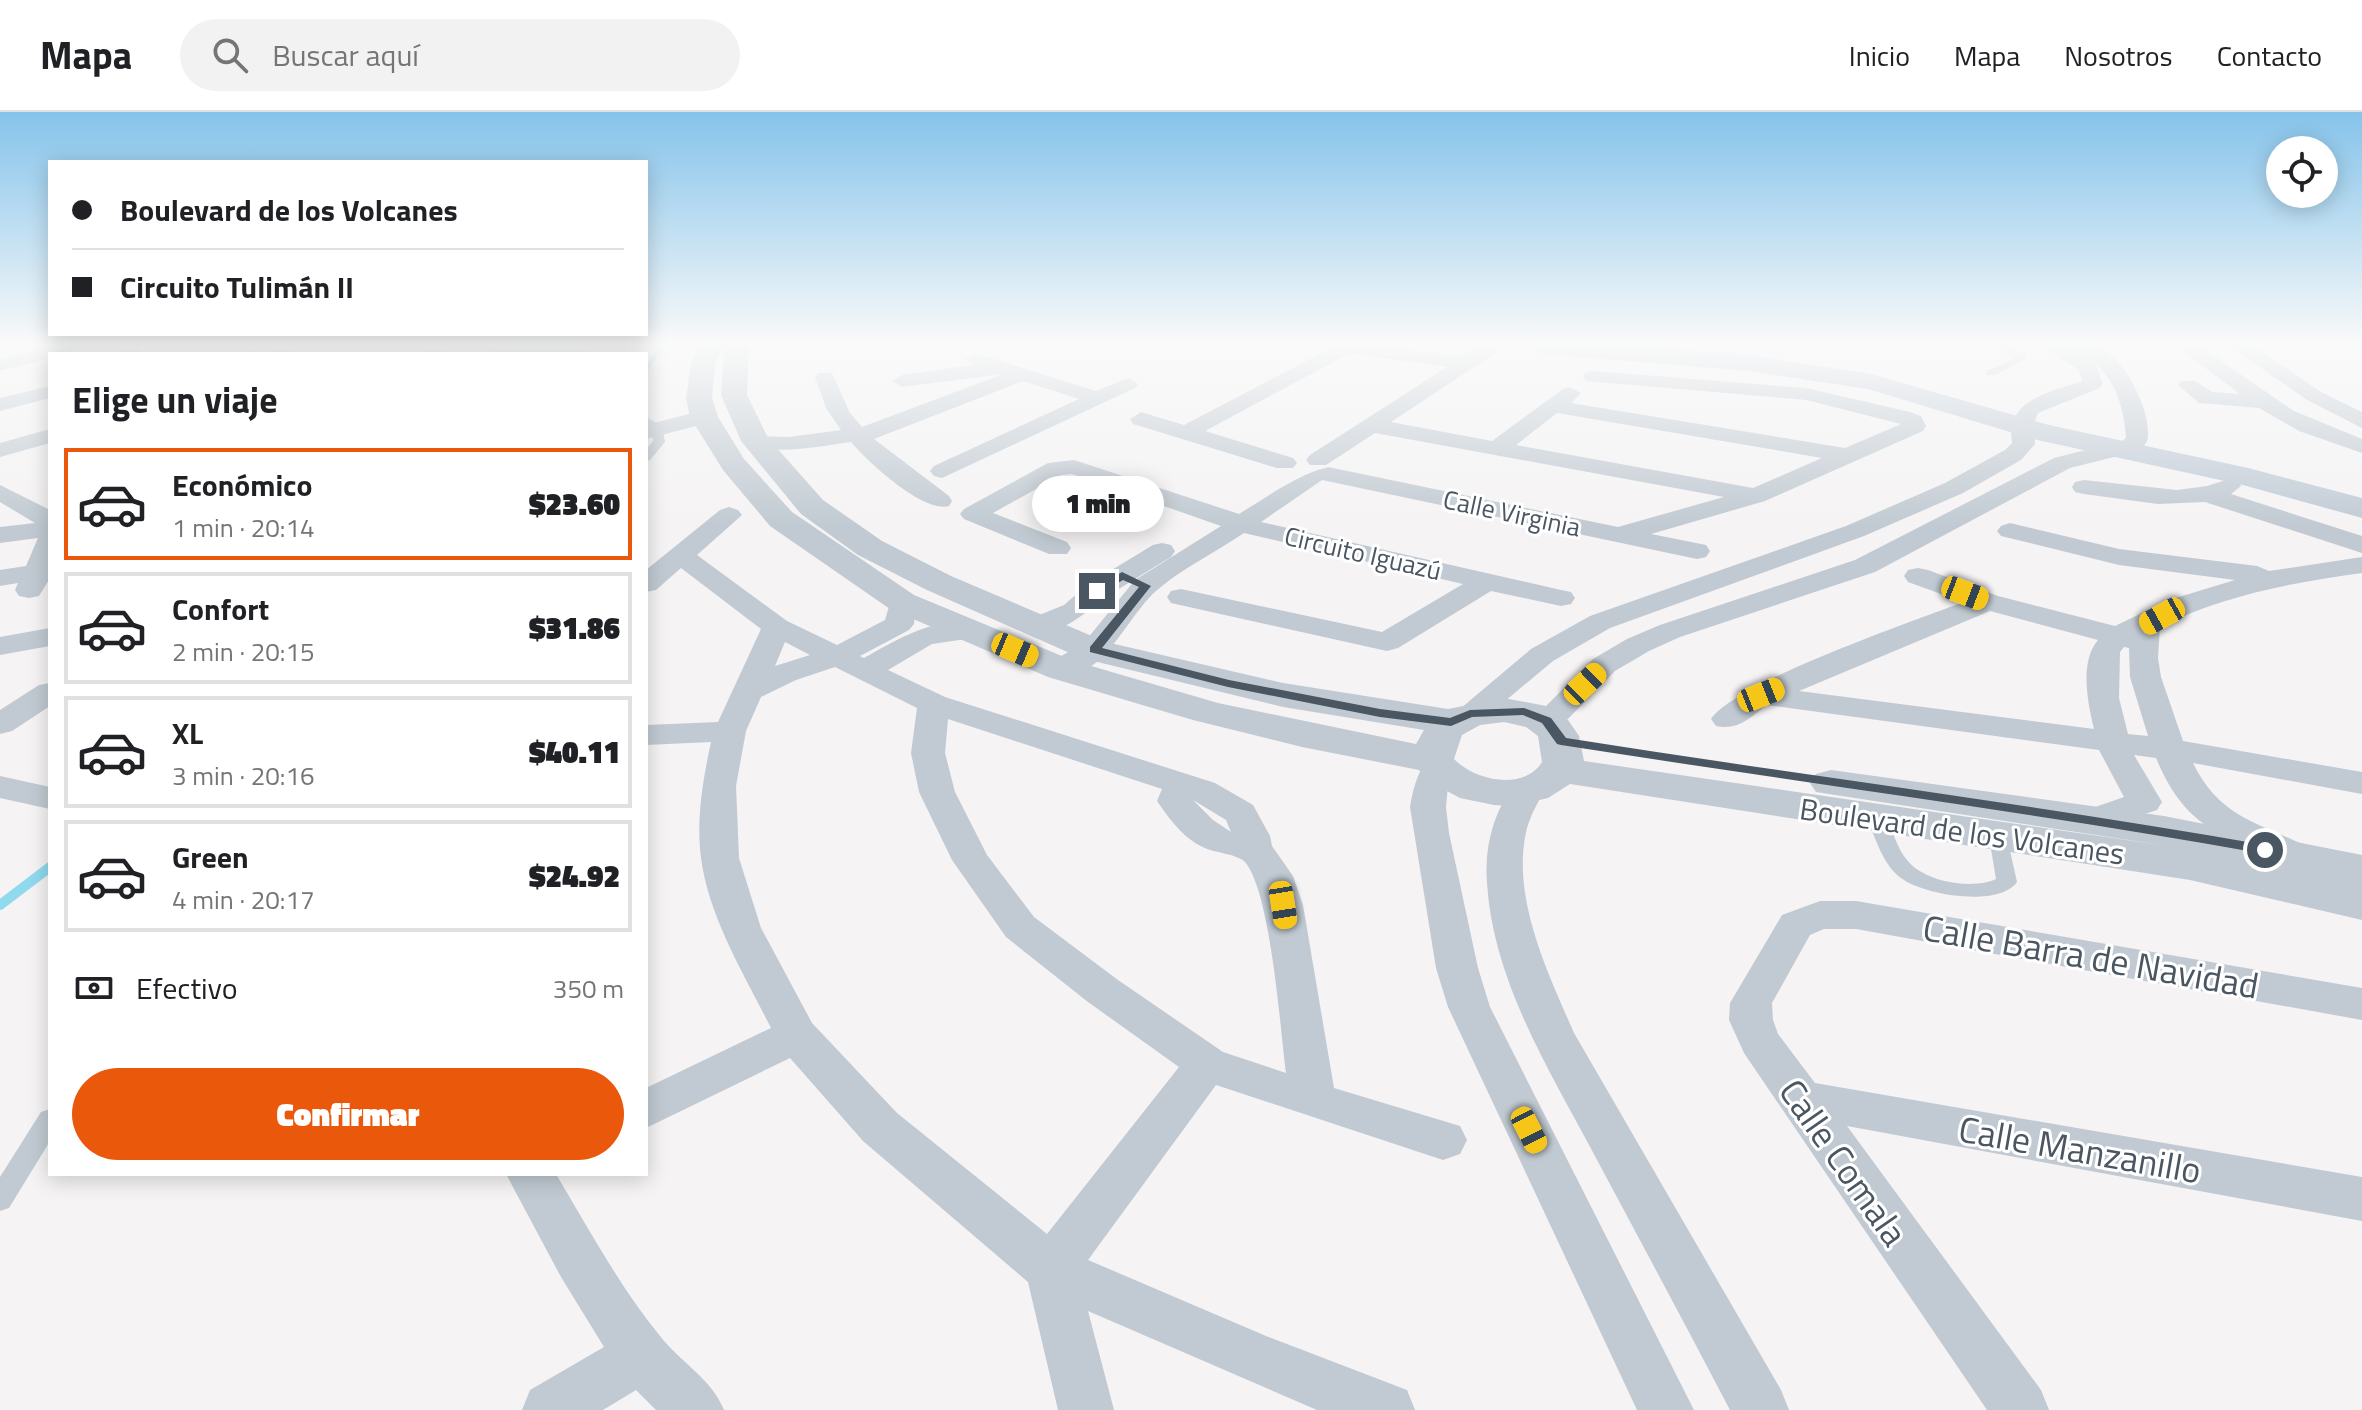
<!DOCTYPE html>
<html lang="es">
<head>
<meta charset="utf-8">
<style>
	:root { --surface:#fff; --page:#f2f2f2; --text:#202124; --muted:#757577; --line:#e0e0e0; --accent:#ea580c }
	body { margin:0; font-family:"Titillium Web",sans-serif; background:var(--page); color:var(--text); height:100vh; display:flex; flex-direction:column; font-size:30px; white-space:nowrap }
	* { box-sizing:border-box; margin:0 }
	p { font-size:26px; color:var(--muted) }
	.icon { flex:none; width:44px; height:44px; fill:none; stroke:currentColor; stroke-width:2; stroke-linecap:round; stroke-linejoin:round }
	.map { position:relative; flex:1; overflow:hidden }
	.side { position:absolute; left:48px; top:240px; width:600px; height:824px; display:flex; flex-direction:column; background:var(--surface); border-radius:0px; box-shadow:0 4px 20px #0003 }
	.side>* { flex:none }
	.guide { position:absolute; left:48px; top:48px; width:600px; height:176px; border-radius:0px; box-shadow:0 4px 20px #0003; display:grid; align-content:center; height:176px; padding:0 24px; background:var(--surface) }
	.tools { position:absolute; left:2266px; top:24px; display:grid; gap:16px }
	.tools a { display:grid; place-items:center; width:72px; height:72px; border-radius:50%; background:var(--surface); box-shadow:0 4px 20px #0003; font-size:40px }
	.end { position:absolute; width:36px; height:36px; margin:-18px; border:10px solid #4a5661; background:#fff; box-shadow:0 0 0 4px #fff }
	.from { border-radius:50% }
	.bubble { position:absolute; height:56px; border-radius:28px; background:var(--surface); box-shadow:0 4px 20px #0003; font-size:26px; font-weight:800; line-height:56px; text-align:center }
	.car { position:absolute; width:24px; height:48px; margin:-24px -12px; border-radius:10px; box-shadow:0 0 6px 2px #0007; background:linear-gradient(#f5c518 24%,#345 0 40%,#f5c518 0 76%,#345 0 86%,#f5c518 0) }
	.guide b { display:flex; align-items:center; gap:28px; height:76px; font-size:30px }
	.guide b+b { border-top:2px solid var(--line) }
	.guide i { width:20px; height:20px; background:var(--text) }
	ul { padding:0; list-style:none }
	li { display:flex; align-items:center; gap:24px; height:112px; margin:0 16px 12px; padding:0 8px; border:4px solid var(--line); border-radius:0px }
	li div { flex:1 }
	li b { display:block; font-size:30px }
	li em { font-style:normal; font-weight:800 }
	li.on { border-color:var(--accent) }
	li>.icon { width:72px; height:72px; stroke-width:1.5 }
	h2 { padding:0 24px; font-size:36px; line-height:96px }
	.pay { display:flex; align-items:center; gap:20px; height:88px; padding:0 24px; font-size:30px }
	.pay p { margin-inline-start:auto }
	.action { display:flex; gap:16px; margin-top:auto; padding:16px 24px }
	.action a { flex:1; height:92px; border-radius:48px; background:var(--accent); color:#fff; font-size:32px; font-weight:800; line-height:92px; text-align:center }
	header { display:flex; align-items:center; gap:48px; box-sizing:border-box; height:112px; padding:0 40px; background:var(--surface); border-bottom:2px solid var(--line) }
	header strong { font-size:38px }
	nav { display:flex; gap:44px; margin-inline-start:auto; font-size:28px }
	.search { width:560px; height:72px; background:var(--page); display:flex; align-items:center; gap:20px; box-sizing:border-box; padding:0 28px; border-radius:44px; color:var(--muted); font-size:30px }
	.map>svg:first-child { display:block }
</style>
</head>
<body>
<header>
<strong>Mapa</strong>
<div class="search"><svg class="icon" aria-label="search" viewBox="0 0 24 24"><circle cx="10" cy="10" r="6"/><path d="M15 15l6 6"/></svg>Buscar aquí</div>
<nav><a>Inicio</a><a>Mapa</a><a>Nosotros</a><a>Contacto</a></nav>
</header>
<div class="map">
<svg width="2362" height="1298" viewBox="0 0 2362 1298">
	<rect width="100%" height="100%" fill="#f5f3f3"/>
	<g fill="none" stroke-linecap="round" stroke-linejoin="round">
		<!-- stream-far1 -->
		<path stroke="#90daee" stroke-width="6" d="M646,256L663,234"/>
		<!-- stream -->
		<path stroke="#90daee" stroke-width="10" d="M0,793L50,755"/>
		<!-- service -->
		<g fill="#c1cad2" fill-rule="evenodd">
			<path d="M1995,234H2008L2024,241L2026,247L1995,263H1987V259L2015,246Z"/>
			<path d="M646,305L662,314L665,330L650,348L646,349V337L653,329L652,318L646,314Z"/>
			<path d="M1877,701L1884,703C1893,717 1896,735 1907,748C1924,770 1972,778 1996,767L1989,725L1999,719L2006,721L2017,770C1999,796 1923,783 1901,766C1883,753 1876,727 1867,707Z"/>
			<path d="M50,997V1029L9,1096L0,1099V1065L41,1000Z"/>
		</g>
		<!-- minor -->
		<g fill="#c1cad2" fill-rule="evenodd">
			<path d="M52,234H84L81,238L50,242V246L0,259V247Z"/>
			<path d="M118,234H137L140,242H120Z"/>
			<path d="M269,234H288L291,242H271Z"/>
			<path d="M419,234H438L443,242H423Z"/>
			<path d="M477,234H571L585,236L588,240C573,245 487,245 477,234Z"/>
			<path d="M1335,234H1378L1462,245L1480,234H1498L1497,240L1391,310L1492,329L1563,277L1570,275L1581,281L1571,291L1845,336L1901,312L1806,288L1586,269L1583,265L1586,261L1593,259L1806,276L1910,300L1921,304L1926,314L1923,319L1765,389L1651,422L1706,433L1710,439L1706,445L1697,447L1322,368L1261,410L1561,478L1571,480L1575,486L1571,492L1561,494L1491,479L1398,536L1387,539L1171,491L1167,485L1171,479L1181,477L1382,520L1463,472L1244,421C1216,440 1181,457 1156,479C1126,505 1100,576 1050,564L1046,557L1050,550L1083,532L1135,468L1221,414L1072,362L1061,363L993,401L1067,430L1071,436L1067,442H1049L964,407L960,402L964,397L1048,351L1074,348L1239,402C1268,384 1297,363 1328,355L1618,415L1724,385L1375,321L1326,353H1310L1306,348L1310,343L1447,255L1350,241L1205,319L1293,346L1297,351L1293,356H1277L1133,312L1130,307L1141,300L1184,313ZM1557,301L1822,346L1753,376L1516,333Z"/>
			<path d="M2042,234C2059,234 2083,229 2099,236C2125,246 2150,297 2148,324C2148,331 2143,335 2138,339L2070,356L1875,460L1680,525L1649,539L1615,559L1559,616L1547,619L1535,616L1531,609L1593,547L1627,527L1660,513L1855,448L2054,346L2122,329L2126,326C2124,290 2111,254 2077,241L2095,251L2103,272L2100,276L2038,301L2033,313L2035,332L2021,348L1963,381L1864,424L1610,516L1553,549L1481,609L1470,612L1459,609L1454,602L1531,537L1590,504L1846,414L1945,371L2005,338L2012,331C2005,287 2049,281 2082,269L2079,258Z"/>
			<path d="M2176,234H2199L2294,299L2362,327V341L2299,319L2259,296L2199,291L2178,273L2181,269H2195L2212,280L2240,282Z"/>
			<path d="M2230,234H2253L2321,280L2362,300V316L2307,288Z"/>
			<path d="M975,241L1096,279L1128,266L1138,272L1135,276L942,366L934,364L930,359L934,354L1079,287L1023,269L874,327L949,384L952,389L949,394C923,401 868,350 851,330C816,335 782,342 747,334L744,329L747,324L789,325L841,318L826,296L815,265L818,261H832L850,301L862,315L1003,262L902,275L892,269L902,263L973,253L965,247Z"/>
			<path d="M50,274V286L0,299V286Z"/>
			<path d="M704,298L712,300L715,305L712,310L646,327V313Z"/>
			<path d="M50,317V331L0,345V331Z"/>
			<path d="M2229,367L2238,369L2241,374L2231,382L2362,424V441L2205,390L2158,392L2084,382L2075,380L2072,375L2075,370L2084,368L2177,378L2207,374Z"/>
			<path d="M0,373L50,398V466L39,484L29,486L19,484L15,478L18,471L0,474V458L26,454L38,426L0,431V415L35,411L0,390Z"/>
			<path d="M729,395L738,398L742,403L697,443L787,509L837,533L885,508L892,484L902,481L912,484L916,490L914,512L909,518L860,544L864,546C900,526 938,502 980,513L985,519L980,525L932,532L888,558L945,585L1215,671L1253,693L1270,724L1272,734L1293,764L1303,793L1334,976L1460,1014L1467,1028L1460,1042L1443,1048L1216,973L1088,1148L1266,1224L1407,1278L1415,1298H1317L1088,1199L1114,1298H1058L1028,1170L863,1029L790,946L646,1016V976L771,916C744,862 709,806 701,746C696,707 703,667 711,630L646,633V613L718,610L761,517L681,456L656,478L646,480V458L720,398ZM785,530L810,543L775,554ZM835,555L917,596L911,641L919,680L952,748L1006,825L1088,890L1179,955L1047,1122L897,1001L812,911L761,816L739,746L736,674L746,619L761,585L796,568ZM948,607L1162,677L1157,689C1170,708 1184,727 1205,736C1216,741 1237,742 1245,750C1271,781 1280,916 1286,961L1223,940L1118,868L1034,805L987,743L955,680L945,641ZM1193,688L1226,708L1231,720L1213,708Z"/>
			<path d="M2010,411L2119,437L2257,454L2269,459L2362,445V461C2291,471 2224,483 2160,515L2158,546L2161,565L2183,629L2362,660V682L2193,651C2219,704 2254,709 2304,733L2310,742L2304,751L2291,754L2278,751C2216,719 2185,715 2156,646L2134,643L2162,690L2157,698L2097,718L2084,715L2079,707L2084,699L2124,685L2099,638L1767,593C1750,606 1737,619 1716,614L1711,607C1736,570 1912,510 1963,490L1908,470L1904,464L1908,458L1918,456L1928,458L1998,484L2115,514L2169,488L2235,468L2119,453L2001,424L1997,419L2001,414ZM1990,499L2098,528C2079,550 2088,592 2094,617L1799,579ZM2124,535L2129,536L2130,565L2148,624L2128,622L2119,586L2120,540Z"/>
			<path d="M1162,431L1171,433L1175,439L1171,445C1151,457 1131,469 1111,482C1086,498 1060,528 1027,520L1022,514L1027,508L1064,493L1087,473L1153,433Z"/>
			<path d="M50,516V534L0,543V525Z"/>
			<path d="M50,571V594L12,619L0,622V598L39,573Z"/>
			<path d="M1438,647L1450,650L1455,657L1448,673L1446,695L1449,721L1478,856L1490,895L1694,1298H1637L1448,895L1436,856L1410,695C1413,678 1416,664 1426,650Z"/>
			<path d="M0,664L50,675V697L0,686Z"/>
			<path d="M1528,665L1540,668L1545,676C1539,689 1531,702 1527,716C1510,784 1548,861 1574,921L1781,1278L1789,1298H1730C1686,1214 1641,1130 1596,1046C1551,961 1493,870 1487,771C1484,733 1494,700 1516,668Z"/>
			<path d="M1820,789H1856L2362,876V908L1856,817H1824L1810,823L1772,891L1773,908L1778,922L1815,971L2362,1065V1109L1847,1014L2041,1278L2049,1298H1987L1744,941L1729,908L1730,891L1782,803Z"/>
			<path d="M506,1062H556C588,1116 620,1175 660,1224C681,1251 711,1266 724,1298H656L636,1278L603,1298H522L530,1278L604,1235L561,1165Z"/>
		</g>
		<!-- tertiary -->
		<path fill="#c1cad2" fill-rule="evenodd" d="M699,234H723L715,252L712,286L718,305L744,347L792,400L914,483L1074,549L1218,591L1416,632L1424,618L1283,595L1081,546L927,478L858,443L801,402L741,329L721,283L725,234H749L747,283L768,326L823,388L882,429L951,464L1106,530L1283,571L1448,597L1504,586L1546,594L1568,608L1579,624L1584,649L2168,734L1816,680L1810,671L1816,662L1831,658L2164,704L2362,743V808L2190,768L1570,672L1548,686L1514,694L1494,693L1460,686L1428,669L1419,658L1302,635L1193,608L1048,565L890,497L770,414L723,358L690,305L686,286L691,252ZM1504,610L1526,615L1538,624L1542,650C1524,679 1475,669 1454,647L1462,623L1480,613Z"/>
		<!-- secondary -->
		<path fill="#c1cbd6" fill-rule="evenodd" d="M1530,234H1630L1748,243L1871,262L2049,313L2248,356L2362,386V406L2243,373L2033,327L1868,277L1748,259L1542,242L1533,239Z"/>
	</g>
	<!-- sky -->
	<linearGradient id="sky" x2="0" y2="1"><stop stop-color="#85c3ea"/><stop offset="0.56" stop-color="#fafafa"/><stop offset="1" stop-color="#fafafa" stop-opacity="0"/></linearGradient>
	<rect width="2362" height="415" fill="url(#sky)"/>
	<!-- route -->
	<path fill="#4a5661" d="M1122,460L1151,474L1102,536L1229,568L1380,597L1450,606L1470,598L1524,596L1551,606L1566,626C1799,663 2033,692 2265,733L2272,738L2265,742C2031,700 1796,670 1561,633L1557,632L1542,611L1523,603L1472,605L1451,614L1380,605L1228,575L1090,540V535L1139,475L1123,468L1101,481L1091,479Z"/>
	<g text-anchor="middle" dominant-baseline="central" stroke-width="6" stroke-linejoin="round" paint-order="stroke">
		<!-- far-street labels -->
		<g font-size="26" fill="#4a5661" stroke="#fff">
			<text transform="translate(1512 401) rotate(12)">Calle Virginia</text>
			<text transform="translate(1363 441) rotate(13)">Circuito Iguazú</text>
		</g>
		<!-- street labels -->
		<g font-size="30" fill="#4a5661" stroke="#fff">
			<text transform="translate(1962 719) rotate(8)">Boulevard de los Volcanes</text>
		</g>
		<!-- near-street labels -->
		<g font-size="36" fill="#4a5661" stroke="#fff">
			<text transform="translate(2091 844) rotate(10)">Calle Barra de Navidad</text>
			<text transform="translate(2080 1037) rotate(10)">Calle Manzanillo</text>
			<text transform="translate(1844 1050) rotate(55)">Calle Comala</text>
		</g>
	</g>
</svg>
<div class="tools">
<a><svg class="icon" aria-label="locate" viewBox="0 0 24 24"><circle cx="12" cy="12" r="6"/><path d="M12 2v4M12 18v4M2 12h4M18 12h4"/></svg></a>
</div>
<i class="end from" style="left:2265px;top:738px"></i>
<i class="end" style="left:1097px;top:479px"></i>
<div class="bubble" style="left:1032px;top:364px;width:132px">1 min</div>
<i class="car" style="left:1965px;top:481px;rotate:111deg"></i>
<i class="car" style="left:2162px;top:504px;rotate:241deg"></i>
<i class="car" style="left:1015px;top:538px;rotate:113deg"></i>
<i class="car" style="left:1585px;top:572px;rotate:46deg"></i>
<i class="car" style="left:1761px;top:583px;rotate:68deg"></i>
<i class="car" style="left:1283px;top:793px;rotate:171deg"></i>
<i class="car" style="left:1529px;top:1018px;rotate:153deg"></i>
<div class="guide">
<b><i class="from"></i>Boulevard de los Volcanes</b>
<b><i></i>Circuito Tulimán II</b>
</div>
<section class="side">
<h2>Elige un viaje</h2>
<ul>
<li class="on"><svg class="icon" aria-label="car" viewBox="0 0 24 24"><path d="M5 17H2v-5l4-1 3-4h7l3 4 3 1v5h-3M9 17h6M6 11h13"/><circle cx="7" cy="17" r="2"/><circle cx="17" cy="17" r="2"/></svg><div><b>Económico</b><p>1 min · 20:14</p></div><em>$23.60</em></li>
<li><svg class="icon" aria-label="car" viewBox="0 0 24 24"><path d="M5 17H2v-5l4-1 3-4h7l3 4 3 1v5h-3M9 17h6M6 11h13"/><circle cx="7" cy="17" r="2"/><circle cx="17" cy="17" r="2"/></svg><div><b>Confort</b><p>2 min · 20:15</p></div><em>$31.86</em></li>
<li><svg class="icon" aria-label="car" viewBox="0 0 24 24"><path d="M5 17H2v-5l4-1 3-4h7l3 4 3 1v5h-3M9 17h6M6 11h13"/><circle cx="7" cy="17" r="2"/><circle cx="17" cy="17" r="2"/></svg><div><b>XL</b><p>3 min · 20:16</p></div><em>$40.11</em></li>
<li><svg class="icon" aria-label="car" viewBox="0 0 24 24"><path d="M5 17H2v-5l4-1 3-4h7l3 4 3 1v5h-3M9 17h6M6 11h13"/><circle cx="7" cy="17" r="2"/><circle cx="17" cy="17" r="2"/></svg><div><b>Green</b><p>4 min · 20:17</p></div><em>$24.92</em></li>
</ul>
<div class="pay"><svg class="icon" aria-label="cash" viewBox="0 0 24 24"><path d="M3 7h18v10H3z"/><circle cx="12" cy="12" r="2"/></svg>Efectivo<p>350 m</p></div>
<div class="action"><a>Confirmar</a></div>
</section>
</div>
</body>
</html>
